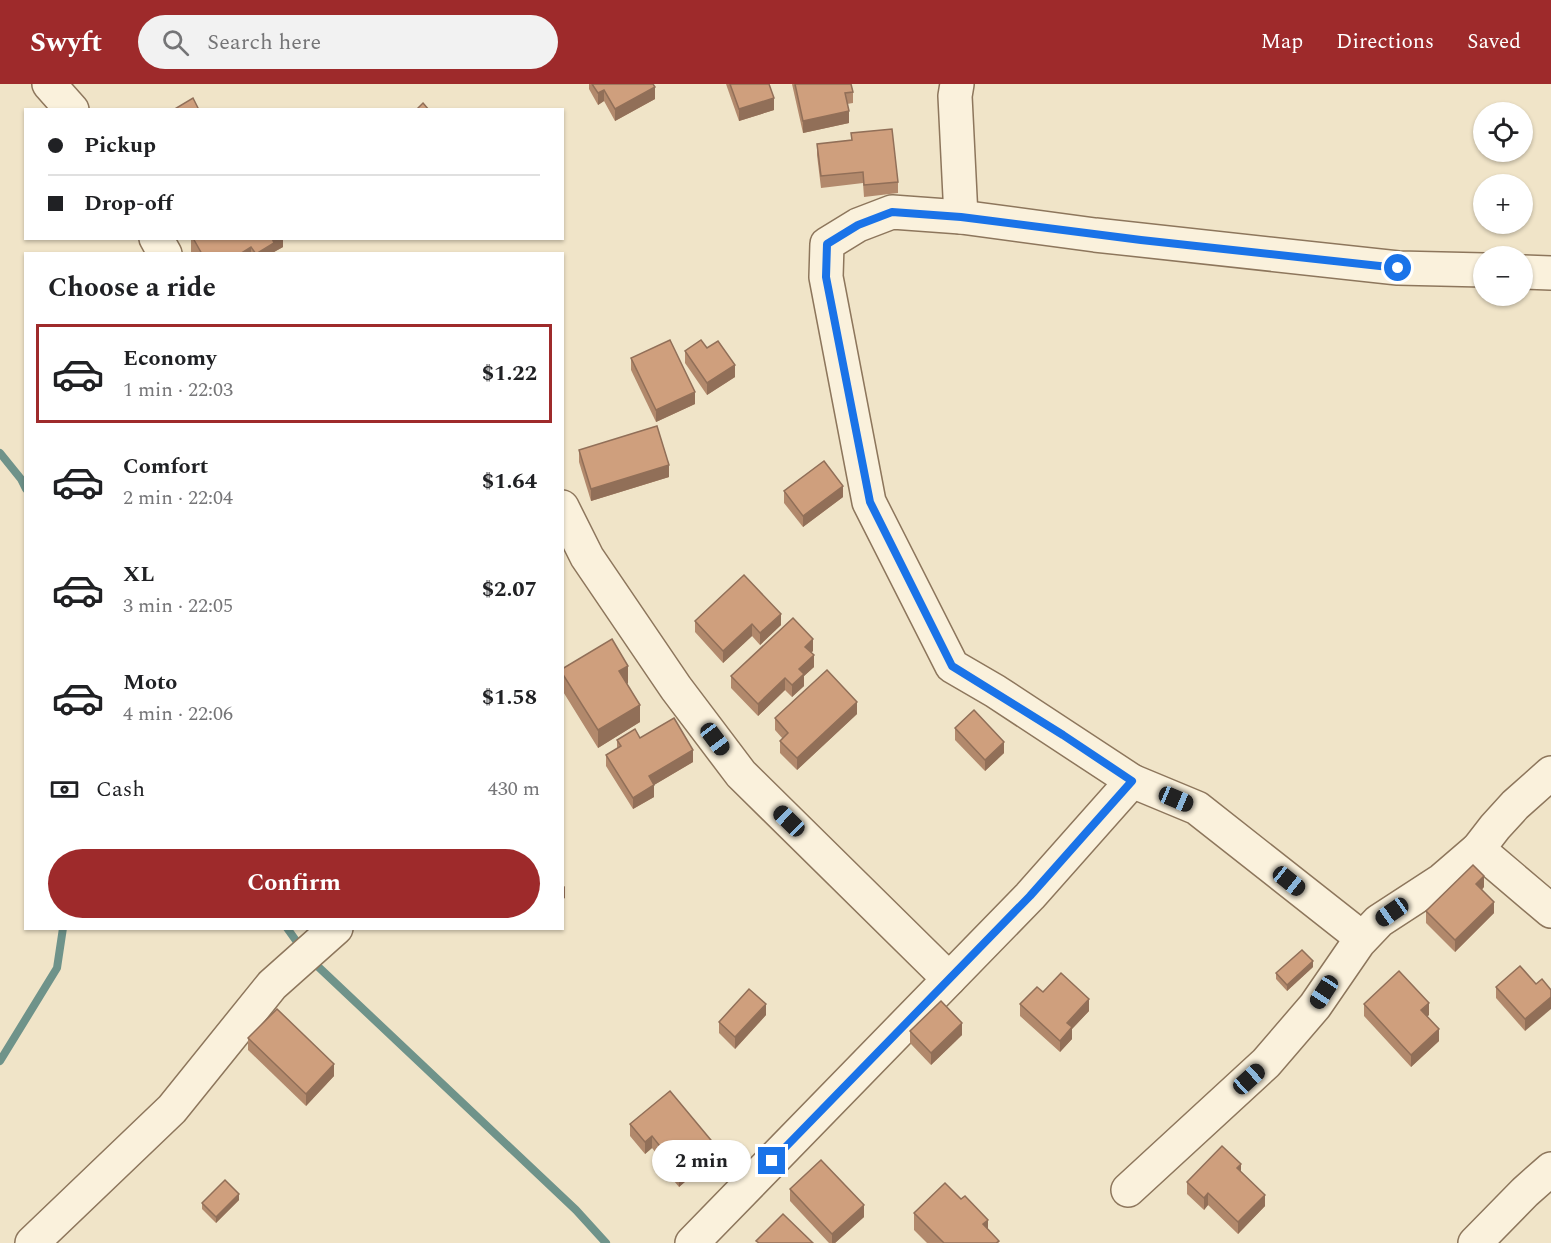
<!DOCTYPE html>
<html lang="en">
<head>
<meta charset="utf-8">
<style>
	:root { --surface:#fff; --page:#f2f2f2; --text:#202124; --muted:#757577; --line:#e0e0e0; --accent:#9e2a2b }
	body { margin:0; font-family:Spectral,serif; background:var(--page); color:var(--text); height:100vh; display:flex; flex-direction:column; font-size:22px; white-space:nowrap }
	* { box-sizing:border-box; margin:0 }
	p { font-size:20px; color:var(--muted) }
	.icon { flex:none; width:33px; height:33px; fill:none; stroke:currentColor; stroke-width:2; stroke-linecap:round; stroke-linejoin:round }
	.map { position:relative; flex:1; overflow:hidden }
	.panel { position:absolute; left:24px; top:168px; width:540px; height:678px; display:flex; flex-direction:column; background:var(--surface); border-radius:0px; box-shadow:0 2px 4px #0004 }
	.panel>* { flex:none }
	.banner { position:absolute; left:24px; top:24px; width:540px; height:132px; border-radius:0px; box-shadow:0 2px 4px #0004; display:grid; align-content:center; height:132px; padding:0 24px; background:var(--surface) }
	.controls { position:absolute; left:1473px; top:18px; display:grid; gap:12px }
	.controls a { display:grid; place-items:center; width:60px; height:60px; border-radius:50%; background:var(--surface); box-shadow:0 2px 4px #0004; font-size:30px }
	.end { position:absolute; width:27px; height:27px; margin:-14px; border:8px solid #1a73e8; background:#fff; box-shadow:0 0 0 3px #fff }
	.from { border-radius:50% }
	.bubble { position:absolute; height:42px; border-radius:21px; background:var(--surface); box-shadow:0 2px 4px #0004; font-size:20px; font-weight:700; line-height:42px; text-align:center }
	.car { position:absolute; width:18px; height:36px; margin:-18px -9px; border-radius:8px; box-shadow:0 0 4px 2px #0007; background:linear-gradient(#222 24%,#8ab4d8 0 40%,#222 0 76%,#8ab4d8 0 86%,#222 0) }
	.banner b { display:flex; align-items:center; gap:21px; height:57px; font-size:22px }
	.banner b+b { border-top:2px solid var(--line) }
	.banner i { width:15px; height:15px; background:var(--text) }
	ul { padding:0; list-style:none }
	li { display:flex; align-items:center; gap:18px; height:99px; margin:0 12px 9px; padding:0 12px; border:3px solid transparent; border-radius:0px }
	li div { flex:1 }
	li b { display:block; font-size:22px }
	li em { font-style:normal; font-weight:700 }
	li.on { border-color:var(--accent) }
	li>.icon { width:54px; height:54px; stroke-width:1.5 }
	h2 { padding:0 24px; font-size:27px; line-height:72px }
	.pay { display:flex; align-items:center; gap:15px; height:66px; padding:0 24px; font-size:22px }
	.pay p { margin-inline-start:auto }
	.cta { display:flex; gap:12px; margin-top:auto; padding:12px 24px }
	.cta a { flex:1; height:69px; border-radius:36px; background:var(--accent); color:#fff; font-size:24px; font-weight:700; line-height:69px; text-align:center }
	header { display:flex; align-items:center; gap:36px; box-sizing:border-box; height:84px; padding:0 30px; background:var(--accent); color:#fff }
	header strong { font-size:28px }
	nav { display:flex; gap:33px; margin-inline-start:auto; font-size:21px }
	.search { width:420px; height:54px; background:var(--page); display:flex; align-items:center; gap:15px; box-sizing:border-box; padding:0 21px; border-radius:33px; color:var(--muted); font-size:22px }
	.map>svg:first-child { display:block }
</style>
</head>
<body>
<header>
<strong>Swyft</strong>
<div class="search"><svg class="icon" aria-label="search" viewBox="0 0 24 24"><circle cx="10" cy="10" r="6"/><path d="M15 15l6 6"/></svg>Search here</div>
<nav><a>Map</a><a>Directions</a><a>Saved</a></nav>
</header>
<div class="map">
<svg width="1551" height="1159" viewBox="0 0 1551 1159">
	<rect width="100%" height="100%" fill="#f0e4c8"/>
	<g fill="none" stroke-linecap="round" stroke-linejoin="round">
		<!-- stream -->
		<g stroke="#6f938a" stroke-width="8">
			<path d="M0,369L21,395L26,405"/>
			<path d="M287,844L302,865"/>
			<path d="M310,875L576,1126L606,1159"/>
			<path d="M0,977L57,884L63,844"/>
		</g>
		<defs>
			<g id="minor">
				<path d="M49,0L72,26"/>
				<path d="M957,0L955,12L961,133"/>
				<path d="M156,154L165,170"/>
				<path d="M1522,188L1551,189"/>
				<path d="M562,423L587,473L676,604L741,690L949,895"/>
				<path d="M1478,765L1551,827"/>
				<path d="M1362,854L1197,724L1132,697L995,607L952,582L869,418L826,193L827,160L858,141L892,128L961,133L1095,151L1398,184L1484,186"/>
				<path d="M1128,1106L1266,979L1315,922L1359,858L1379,837L1442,796L1478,765L1495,743L1515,721L1551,689"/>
				<path d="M32,1159L172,1025L272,901L336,844"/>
				<path d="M692,1159L1030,812L1132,697"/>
				<path d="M1475,1159L1525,1108L1551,1085"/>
			</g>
		</defs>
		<!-- minor casing -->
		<use href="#minor" stroke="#8d765c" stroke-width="36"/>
		<!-- minor -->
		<use href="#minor" stroke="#faf1dc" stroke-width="33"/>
	</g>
	<!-- wall -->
	<g fill="#b2896c">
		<path d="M589,0H653L655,15L615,37L604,17L598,21L589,5Z"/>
		<path d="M726,0H769L774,26L739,37Z"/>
		<path d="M792,0H851L853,8V19L847,20L849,39L803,49Z"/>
		<path d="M817,60L898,98V109L864,113L863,99L821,104L817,71Z"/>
		<path d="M191,154H283V163L274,168V170H192L191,168Z"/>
		<path d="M707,264L735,293L707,311L685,279V267Z"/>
		<path d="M631,274L695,320L656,338L631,286Z"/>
		<path d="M579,366L669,393L591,417L579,378Z"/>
		<path d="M784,407L843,413L803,443L784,419Z"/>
		<path d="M695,537L781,541L760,561L752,552L723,579L695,548Z"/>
		<path d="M813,567L811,569L814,583L804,592V602L792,613L785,606L758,632L731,604V592Z"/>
		<path d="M562,585L628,599L627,600L640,638L598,664L562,606Z"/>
		<path d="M857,630L797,686L780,669V657L783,655L775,646V634Z"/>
		<path d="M955,644L1004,669L985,687L955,656Z"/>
		<path d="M640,654L693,678L654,701V713L633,725L606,682V671L617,665V656Z"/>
		<path d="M1484,803L1482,806L1494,829L1455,868L1426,839V827Z"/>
		<path d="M1313,883L1287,907L1276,895V889Z"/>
		<path d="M1536,900L1525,947L1496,914V903Z"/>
		<path d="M1043,908L1089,927L1072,945V955L1060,968L1020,932V920Z"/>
		<path d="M1364,920L1429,931L1427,932L1439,957L1411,983L1364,932Z"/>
		<path d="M766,931L735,965L719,949V938Z"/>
		<path d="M910,947L962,951L931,981L910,959Z"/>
		<path d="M248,954L334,992L306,1022L248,966Z"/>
		<path d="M630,1040L715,1072L679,1103L660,1080V1074L652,1064L645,1070L630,1052Z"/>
		<path d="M1241,1088L1265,1122L1238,1150L1208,1121L1204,1126L1187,1110V1098Z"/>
		<path d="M790,1105L864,1133L835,1159H829L790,1117Z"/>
		<path d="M239,1116L216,1139L202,1125V1119Z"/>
		<path d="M914,1129L988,1145L999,1159H927L914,1146Z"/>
	</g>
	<!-- shaded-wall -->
	<g fill="#916f58">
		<path d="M655,3V15L615,37V25Z"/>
		<path d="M604,6V17L598,21V9Z"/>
		<path d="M774,14V26L739,37V25Z"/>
		<path d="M849,27V39L803,49V37Z"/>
		<path d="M271,154H283V163L274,168V170H256Z"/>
		<path d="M251,163V170H240Z"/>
		<path d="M735,281V293L707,311V299Z"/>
		<path d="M695,308V320L656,338V326Z"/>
		<path d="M669,381V393L591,417V405Z"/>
		<path d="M843,402V413L803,443V432Z"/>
		<path d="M781,530V541L760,561V549Z"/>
		<path d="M752,540V552L723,579V567Z"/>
		<path d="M813,555V567L805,574V563Z"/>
		<path d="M814,571V583L804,592V602L792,613V601L799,585Z"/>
		<path d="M628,582V599L619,605V587Z"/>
		<path d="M785,594V606L758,632V620Z"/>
		<path d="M857,618V630L797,686V674Z"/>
		<path d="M640,621V638L598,664V646Z"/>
		<path d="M1004,658V669L985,687V676Z"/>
		<path d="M693,666V678L649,704V692Z"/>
		<path d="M654,701V713L633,725V714Z"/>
		<path d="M1484,792V803L1476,811V800Z"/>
		<path d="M565,802V814L562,816V804Z"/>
		<path d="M1494,818V829L1455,868V856Z"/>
		<path d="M1313,877V883L1287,907V901Z"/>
		<path d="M1551,913V925L1525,947V935Z"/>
		<path d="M1089,915V927L1072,945V955L1060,968V957L1067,939Z"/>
		<path d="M1429,919V931L1421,938V926Z"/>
		<path d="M766,920V931L735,965V953Z"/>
		<path d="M962,939V951L931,981V969Z"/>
		<path d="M1439,945V957L1411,983V971Z"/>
		<path d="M334,980V992L306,1022V1010Z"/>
		<path d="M652,1052V1064L645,1070V1058Z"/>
		<path d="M715,1061V1072L679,1103V1091Z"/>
		<path d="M1241,1080V1091L1237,1084Z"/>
		<path d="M1208,1109V1121L1204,1126V1114Z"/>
		<path d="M239,1110V1116L216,1139V1133Z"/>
		<path d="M1265,1111V1122L1238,1150V1138Z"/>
		<path d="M864,1121V1133L835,1159H832V1150Z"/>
		<path d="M988,1136V1153L983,1140Z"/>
	</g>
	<!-- building -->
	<g fill="#cf9f7d" stroke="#916f58" stroke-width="1.5">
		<path d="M592,0H653L655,3L615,25L604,6L598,9Z"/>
		<path d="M730,0H769L774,14L739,25Z"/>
		<path d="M795,0H851L853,8L845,9L849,27L803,37Z"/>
		<path d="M193,14L199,26H173Z"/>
		<path d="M423,19L429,26H416Z"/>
		<path d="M892,45L898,98L864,101L863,88L821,92L817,60L852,56L851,49Z"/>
		<path d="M193,154H272L274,159L256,170L251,163L240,170H202Z"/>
		<path d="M670,256L695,308L656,326L631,274Z"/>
		<path d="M701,256L707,264L718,257L735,281L707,299L685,267Z"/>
		<path d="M657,342L669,381L591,405L579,366Z"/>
		<path d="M824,377L843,402L803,432L784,407Z"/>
		<path d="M744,491L781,530L760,549L752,540L723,567L695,537Z"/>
		<path d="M793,534L813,555L805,563L814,571L799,585L804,590L792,601L785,594L758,620L731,592Z"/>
		<path d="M612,555L628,582L619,587L640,621L598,646L562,589V585Z"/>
		<path d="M827,586L857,618L797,674L780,657L788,649L775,634Z"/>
		<path d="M974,626L1004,658L985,676L955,644Z"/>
		<path d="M674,634L693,666L649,692L654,701L633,714L606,671L621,662L617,656L635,645L640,654Z"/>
		<path d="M1473,781L1484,792L1476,800L1494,818L1455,856L1426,827Z"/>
		<path d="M1302,866L1313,877L1287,901L1276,889Z"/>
		<path d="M1520,882L1536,900L1542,895L1551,906V913L1525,935L1496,903Z"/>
		<path d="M1399,887L1429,919L1421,926L1439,945L1411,971L1364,920Z"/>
		<path d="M1061,889L1089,915L1067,939L1072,943L1060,957L1020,920L1037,903L1043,908Z"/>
		<path d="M749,905L766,920L735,953L719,938Z"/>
		<path d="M941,917L962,939L931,969L910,947Z"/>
		<path d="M277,925L334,980L306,1010L248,954Z"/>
		<path d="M670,1007L715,1061L679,1091L660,1068L663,1066L652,1052L645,1058L630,1040Z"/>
		<path d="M1222,1062L1241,1080L1237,1084L1265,1111L1238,1138L1208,1109L1204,1114L1187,1098Z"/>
		<path d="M821,1076L864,1121L832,1150L790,1105Z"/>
		<path d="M225,1096L239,1110L216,1133L202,1119Z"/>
		<path d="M945,1099L961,1115L965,1112L988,1136L983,1140L999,1157L996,1159H944L914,1129Z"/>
		<path d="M783,1130L813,1159H759L756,1157Z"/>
	</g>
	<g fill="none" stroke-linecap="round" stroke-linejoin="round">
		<!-- route -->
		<path stroke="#1a73e8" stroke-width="8" d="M772,1077L1030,812L1132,697L1063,651L952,582L870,418L826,193L827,160L858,141L892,128L961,133L1141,156L1398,184"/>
	</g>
</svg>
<div class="controls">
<a><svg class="icon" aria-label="locate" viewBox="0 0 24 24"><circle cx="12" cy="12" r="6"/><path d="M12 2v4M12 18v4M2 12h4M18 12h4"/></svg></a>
<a>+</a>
<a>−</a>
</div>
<i class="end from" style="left:1398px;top:184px"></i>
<i class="end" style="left:772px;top:1077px"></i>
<div class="bubble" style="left:652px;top:1056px;width:99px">2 min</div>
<i class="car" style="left:715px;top:655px;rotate:143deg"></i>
<i class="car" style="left:1176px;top:715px;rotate:113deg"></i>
<i class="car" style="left:789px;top:737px;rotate:314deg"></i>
<i class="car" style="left:1289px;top:797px;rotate:129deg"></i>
<i class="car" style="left:1392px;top:828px;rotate:235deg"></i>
<i class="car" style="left:1324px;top:908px;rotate:213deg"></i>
<i class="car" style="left:1249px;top:995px;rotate:48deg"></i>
<div class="banner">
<b><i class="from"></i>Pickup</b>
<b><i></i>Drop-off</b>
</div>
<section class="panel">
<h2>Choose a ride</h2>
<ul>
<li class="on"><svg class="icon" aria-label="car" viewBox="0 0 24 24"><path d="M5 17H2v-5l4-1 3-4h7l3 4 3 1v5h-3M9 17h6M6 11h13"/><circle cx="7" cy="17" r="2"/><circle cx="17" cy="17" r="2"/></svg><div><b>Economy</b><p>1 min · 22:03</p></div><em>$1.22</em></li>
<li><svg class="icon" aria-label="car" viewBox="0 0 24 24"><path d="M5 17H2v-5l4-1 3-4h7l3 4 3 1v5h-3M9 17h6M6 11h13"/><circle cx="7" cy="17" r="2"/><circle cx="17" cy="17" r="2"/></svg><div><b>Comfort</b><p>2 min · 22:04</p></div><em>$1.64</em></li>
<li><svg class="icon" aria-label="car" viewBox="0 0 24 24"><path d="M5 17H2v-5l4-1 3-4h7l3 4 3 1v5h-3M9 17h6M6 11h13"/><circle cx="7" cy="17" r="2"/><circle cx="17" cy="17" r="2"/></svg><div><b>XL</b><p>3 min · 22:05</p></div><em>$2.07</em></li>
<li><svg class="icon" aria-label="car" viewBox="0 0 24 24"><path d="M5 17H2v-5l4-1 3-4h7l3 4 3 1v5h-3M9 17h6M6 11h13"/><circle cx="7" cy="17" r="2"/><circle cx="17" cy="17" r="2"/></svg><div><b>Moto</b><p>4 min · 22:06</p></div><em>$1.58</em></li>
</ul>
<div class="pay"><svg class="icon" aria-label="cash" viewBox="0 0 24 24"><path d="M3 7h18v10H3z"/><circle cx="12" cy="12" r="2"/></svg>Cash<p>430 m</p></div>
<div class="cta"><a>Confirm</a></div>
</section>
</div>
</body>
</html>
